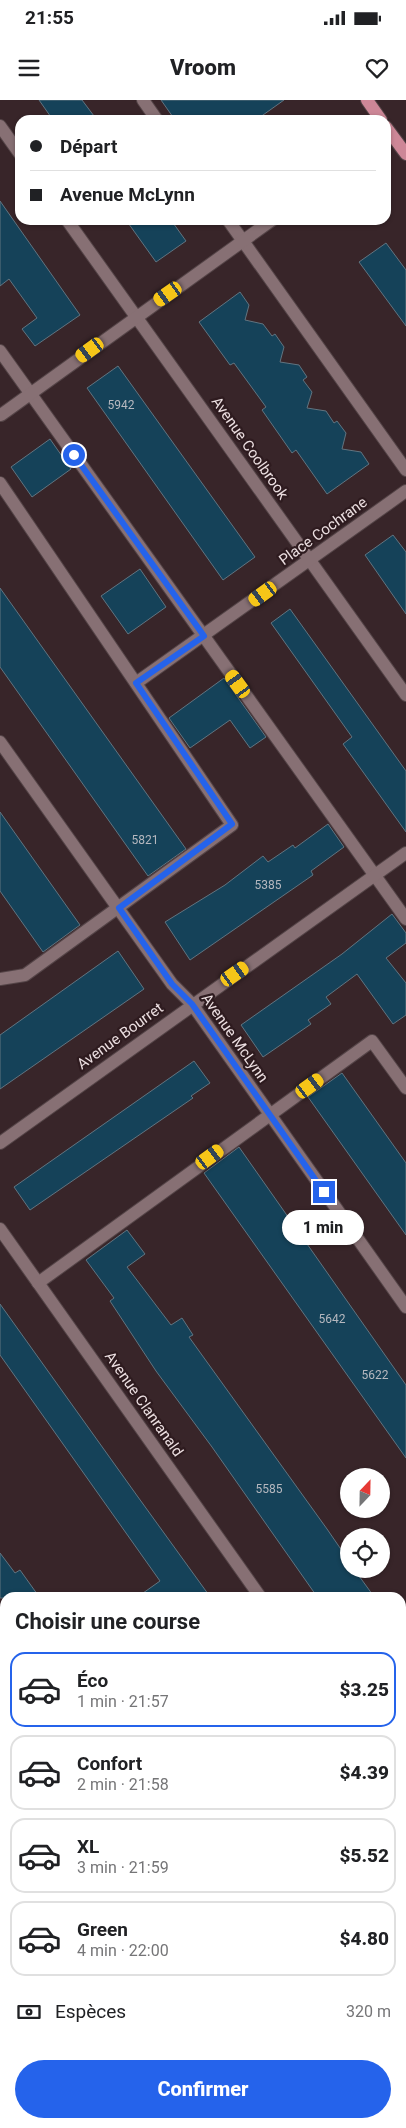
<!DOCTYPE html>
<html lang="fr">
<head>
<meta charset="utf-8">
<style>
	:root { --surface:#fff; --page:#f6f6f6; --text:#202124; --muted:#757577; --line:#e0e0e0; --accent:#2563eb }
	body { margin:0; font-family:Roboto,sans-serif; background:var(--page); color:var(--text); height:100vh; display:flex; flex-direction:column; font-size:19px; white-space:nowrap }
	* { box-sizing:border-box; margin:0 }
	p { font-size:16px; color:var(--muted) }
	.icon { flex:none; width:28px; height:28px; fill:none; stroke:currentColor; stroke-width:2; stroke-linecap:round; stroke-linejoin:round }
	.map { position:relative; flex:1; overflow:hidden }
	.panel { position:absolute; left:0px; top:1492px; width:406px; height:536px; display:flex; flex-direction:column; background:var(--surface); border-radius:15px 15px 0 0; box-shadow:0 1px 4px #0004 }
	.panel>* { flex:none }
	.banner { position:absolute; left:15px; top:15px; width:376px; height:110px; border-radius:15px; box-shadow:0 1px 4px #0004; display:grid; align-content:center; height:110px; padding:0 15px; background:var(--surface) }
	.needle { width:32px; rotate:22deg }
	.fabs { position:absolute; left:340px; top:1368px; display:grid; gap:10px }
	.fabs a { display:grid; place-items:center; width:50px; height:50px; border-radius:50%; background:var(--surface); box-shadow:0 1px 4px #0004; font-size:25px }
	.end { position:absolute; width:22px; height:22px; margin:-11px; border:6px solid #2563eb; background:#fff; box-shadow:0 0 0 2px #fff }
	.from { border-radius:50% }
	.bubble { position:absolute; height:35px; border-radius:18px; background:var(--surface); box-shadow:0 1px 4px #0004; font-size:16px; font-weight:800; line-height:35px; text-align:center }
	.car { position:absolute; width:15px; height:30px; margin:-15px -8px; border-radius:6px; box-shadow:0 0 4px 1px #0007; background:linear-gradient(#f5c518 24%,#345 0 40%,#f5c518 0 76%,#345 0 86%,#f5c518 0) }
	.banner b { display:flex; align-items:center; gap:18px; height:48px; font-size:19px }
	.banner b+b { border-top:1px solid var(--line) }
	.banner i { width:12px; height:12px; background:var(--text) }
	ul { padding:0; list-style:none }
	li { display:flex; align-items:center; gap:15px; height:75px; margin:0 10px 8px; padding:0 5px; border:2px solid var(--line); border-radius:15px }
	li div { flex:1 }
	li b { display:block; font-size:19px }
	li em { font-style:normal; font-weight:800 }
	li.on { border-color:var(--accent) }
	li>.icon { width:45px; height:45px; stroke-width:1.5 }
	h2 { padding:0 15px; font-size:22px; line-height:60px }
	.pay { display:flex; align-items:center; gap:12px; height:55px; padding:0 15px; font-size:19px }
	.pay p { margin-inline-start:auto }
	.button { display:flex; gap:10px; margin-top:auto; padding:10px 15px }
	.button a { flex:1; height:58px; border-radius:30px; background:var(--accent); color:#fff; font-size:20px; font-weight:800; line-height:58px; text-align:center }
	.status { display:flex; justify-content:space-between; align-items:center; height:35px; padding:0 25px; background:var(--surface); direction:ltr }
	.status svg { height:14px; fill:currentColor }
	header { display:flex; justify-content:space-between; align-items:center; height:65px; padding:0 15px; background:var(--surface); font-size:22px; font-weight:800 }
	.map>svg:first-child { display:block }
</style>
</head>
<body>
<div class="status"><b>21:55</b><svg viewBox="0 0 49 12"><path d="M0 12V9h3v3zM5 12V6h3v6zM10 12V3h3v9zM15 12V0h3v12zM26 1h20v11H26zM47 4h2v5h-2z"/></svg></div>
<header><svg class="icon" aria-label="menu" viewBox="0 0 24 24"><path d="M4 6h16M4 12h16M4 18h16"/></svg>Vroom<svg class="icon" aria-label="heart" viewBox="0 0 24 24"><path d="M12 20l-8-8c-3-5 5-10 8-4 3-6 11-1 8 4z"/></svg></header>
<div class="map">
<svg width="406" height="2028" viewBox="0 0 406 2028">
	<rect width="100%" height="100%" fill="#382529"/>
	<!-- green -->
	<path fill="#572b36" d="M0,1843L5,1850V2024H102L96,2028H0Z"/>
	<!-- building -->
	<g fill="#154259" stroke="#617480">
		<path d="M39,0H82L97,20H53Z"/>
		<path d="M161,0H284L256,20H175Z"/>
		<path d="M0,101L80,215L35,246L22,229L37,218L9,179L0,186Z"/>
		<path d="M126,120H171L186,141L156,162Z"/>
		<path d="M386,143L406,170V226L359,162Z"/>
		<path d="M240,192L249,205L245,220L263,224L272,236L275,234L284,247L280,262L299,265L307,277L303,280L312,292L307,308L326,311L334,323L337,321L346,333L342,349L361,352L369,364L327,394L296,350L292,353L262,310L266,307L234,263L230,265L199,222Z"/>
		<path d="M118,266L255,457L223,480L87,288Z"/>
		<path d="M50,339L71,369L32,397L11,367Z"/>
		<path d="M393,435L406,452V514L365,455Z"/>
		<path d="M140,469L166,507L128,534L101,496Z"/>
		<path d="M0,488L186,749L148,776L0,567Z"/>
		<path d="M290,509L406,671V732L343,644L352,637L271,523Z"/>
		<path d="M224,578L266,637L250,648L230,620L190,648L169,618Z"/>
		<path d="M0,712L80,825L43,852L0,791Z"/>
		<path d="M328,724L344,747L311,771L313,775L190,860L165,822L225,785L263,756L268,762L293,745L295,748Z"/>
		<path d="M392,814L406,833V843L386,858L406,883V915L393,924L357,874L326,897L331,904L308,920L311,924L263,957L241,925L342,854Z"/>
		<path d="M118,851L144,889L0,989V935Z"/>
		<path d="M194,961L210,983L191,996L193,998L30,1110L14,1087Z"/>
		<path d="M342,973L406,1063V1135L308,997Z"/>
		<path d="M239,1047L406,1285V1358L204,1073Z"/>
		<path d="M127,1130L145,1154L127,1167L171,1225L182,1218L193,1235L189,1237L327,1429L349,1461V1469H354L375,1498H318L212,1347L156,1271L110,1201L114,1198L86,1160Z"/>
		<path d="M0,1204L138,1397L211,1498H136L160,1481L0,1255Z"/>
		<path d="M0,1453L15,1473L20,1470L40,1498H0Z"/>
	</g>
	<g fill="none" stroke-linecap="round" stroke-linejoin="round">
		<defs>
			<g id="minor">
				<path d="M143,0L157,20"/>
				<path d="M0,26L20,54"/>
				<path d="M67,120L406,595"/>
				<path d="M228,120L406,370"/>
				<path d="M0,251L406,819"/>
				<path d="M1,315L272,120"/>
				<path d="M0,383L232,725L25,875L0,879"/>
				<path d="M136,583L406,391"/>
				<path d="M0,642L172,884L192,904L406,1207"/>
				<path d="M0,1043L406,753"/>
				<path d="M0,1129L261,1498"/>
				<path d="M38,1183L372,941L406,988"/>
				<path d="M0,1611L5,1618"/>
				<path d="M401,1695L406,1702"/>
				<path d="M401,1835L406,1832"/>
				<path d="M293,2024L296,2028"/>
				<path d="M127,2028L133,2024"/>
			</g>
			<g id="major">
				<path d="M367,0L381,20"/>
				<path d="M386,27L406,54"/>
			</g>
		</defs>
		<!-- minor casing -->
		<use href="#minor" stroke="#544447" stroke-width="14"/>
		<!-- major casing -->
		<use href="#major" stroke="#544447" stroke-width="14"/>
		<!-- minor -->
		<use href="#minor" stroke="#877074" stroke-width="12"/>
		<!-- major -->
		<use href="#major" stroke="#cd8797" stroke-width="12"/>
	</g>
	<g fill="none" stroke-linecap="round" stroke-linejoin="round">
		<!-- route -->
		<path stroke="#2563eb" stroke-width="6" d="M74,355L204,536L136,583L232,724L119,808L172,884L192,904L324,1092"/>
	</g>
	<g text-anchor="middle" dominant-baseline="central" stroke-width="4.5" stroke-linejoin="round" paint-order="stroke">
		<!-- number labels -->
		<g font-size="12" fill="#b6b8bf">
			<text x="121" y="305">5942</text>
			<text x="145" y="740">5821</text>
			<text x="268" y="785">5385</text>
			<text x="332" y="1219">5642</text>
			<text x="375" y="1275">5622</text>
			<text x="269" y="1389">5585</text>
		</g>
		<!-- street labels -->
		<g font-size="15" fill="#ecdfe1" stroke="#2e1b1f">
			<text transform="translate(250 348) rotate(55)">Avenue Coolbrook</text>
			<text transform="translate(323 431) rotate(-36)">Place Cochrane</text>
			<text transform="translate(120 936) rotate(-36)">Avenue Bourret</text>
			<text transform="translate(235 938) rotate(55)">Avenue McLynn</text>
			<text transform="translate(144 1304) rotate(55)">Avenue Clanranald</text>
		</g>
	</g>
</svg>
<div class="fabs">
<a><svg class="needle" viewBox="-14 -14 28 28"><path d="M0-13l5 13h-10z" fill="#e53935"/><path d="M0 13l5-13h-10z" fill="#757577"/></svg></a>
<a><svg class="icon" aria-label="locate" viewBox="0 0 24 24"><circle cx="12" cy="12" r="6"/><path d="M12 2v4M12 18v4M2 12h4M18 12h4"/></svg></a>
</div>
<i class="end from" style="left:74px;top:355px"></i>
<i class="end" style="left:324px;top:1092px"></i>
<div class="bubble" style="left:282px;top:1110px;width:82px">1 min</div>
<i class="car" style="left:168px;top:194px;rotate:235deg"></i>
<i class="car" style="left:90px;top:250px;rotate:234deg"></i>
<i class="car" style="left:263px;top:494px;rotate:234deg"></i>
<i class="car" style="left:238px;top:584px;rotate:324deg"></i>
<i class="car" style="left:235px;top:874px;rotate:55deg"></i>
<i class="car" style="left:310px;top:986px;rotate:54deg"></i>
<i class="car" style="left:210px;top:1057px;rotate:54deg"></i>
<div class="banner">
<b><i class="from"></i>Départ</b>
<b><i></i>Avenue McLynn</b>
</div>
<section class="panel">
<h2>Choisir une course</h2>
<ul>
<li class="on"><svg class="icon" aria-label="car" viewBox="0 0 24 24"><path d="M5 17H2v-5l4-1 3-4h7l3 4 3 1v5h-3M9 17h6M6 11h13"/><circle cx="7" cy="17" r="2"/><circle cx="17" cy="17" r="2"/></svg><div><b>Éco</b><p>1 min · 21:57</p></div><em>$3.25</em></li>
<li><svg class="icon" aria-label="car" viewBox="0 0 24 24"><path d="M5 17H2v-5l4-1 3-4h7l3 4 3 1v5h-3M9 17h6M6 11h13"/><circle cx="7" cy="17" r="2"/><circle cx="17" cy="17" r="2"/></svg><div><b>Confort</b><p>2 min · 21:58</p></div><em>$4.39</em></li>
<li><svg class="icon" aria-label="car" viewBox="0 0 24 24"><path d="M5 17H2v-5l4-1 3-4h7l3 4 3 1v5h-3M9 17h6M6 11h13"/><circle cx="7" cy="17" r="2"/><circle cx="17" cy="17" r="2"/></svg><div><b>XL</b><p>3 min · 21:59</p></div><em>$5.52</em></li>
<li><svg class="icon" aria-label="car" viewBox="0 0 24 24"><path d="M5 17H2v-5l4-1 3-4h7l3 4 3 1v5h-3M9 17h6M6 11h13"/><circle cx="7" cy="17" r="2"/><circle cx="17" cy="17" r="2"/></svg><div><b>Green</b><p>4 min · 22:00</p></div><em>$4.80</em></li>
</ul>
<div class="pay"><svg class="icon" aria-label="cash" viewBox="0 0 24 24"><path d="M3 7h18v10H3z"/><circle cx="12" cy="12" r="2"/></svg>Espèces<p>320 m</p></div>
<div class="button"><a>Confirmer</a></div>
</section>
</div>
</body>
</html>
